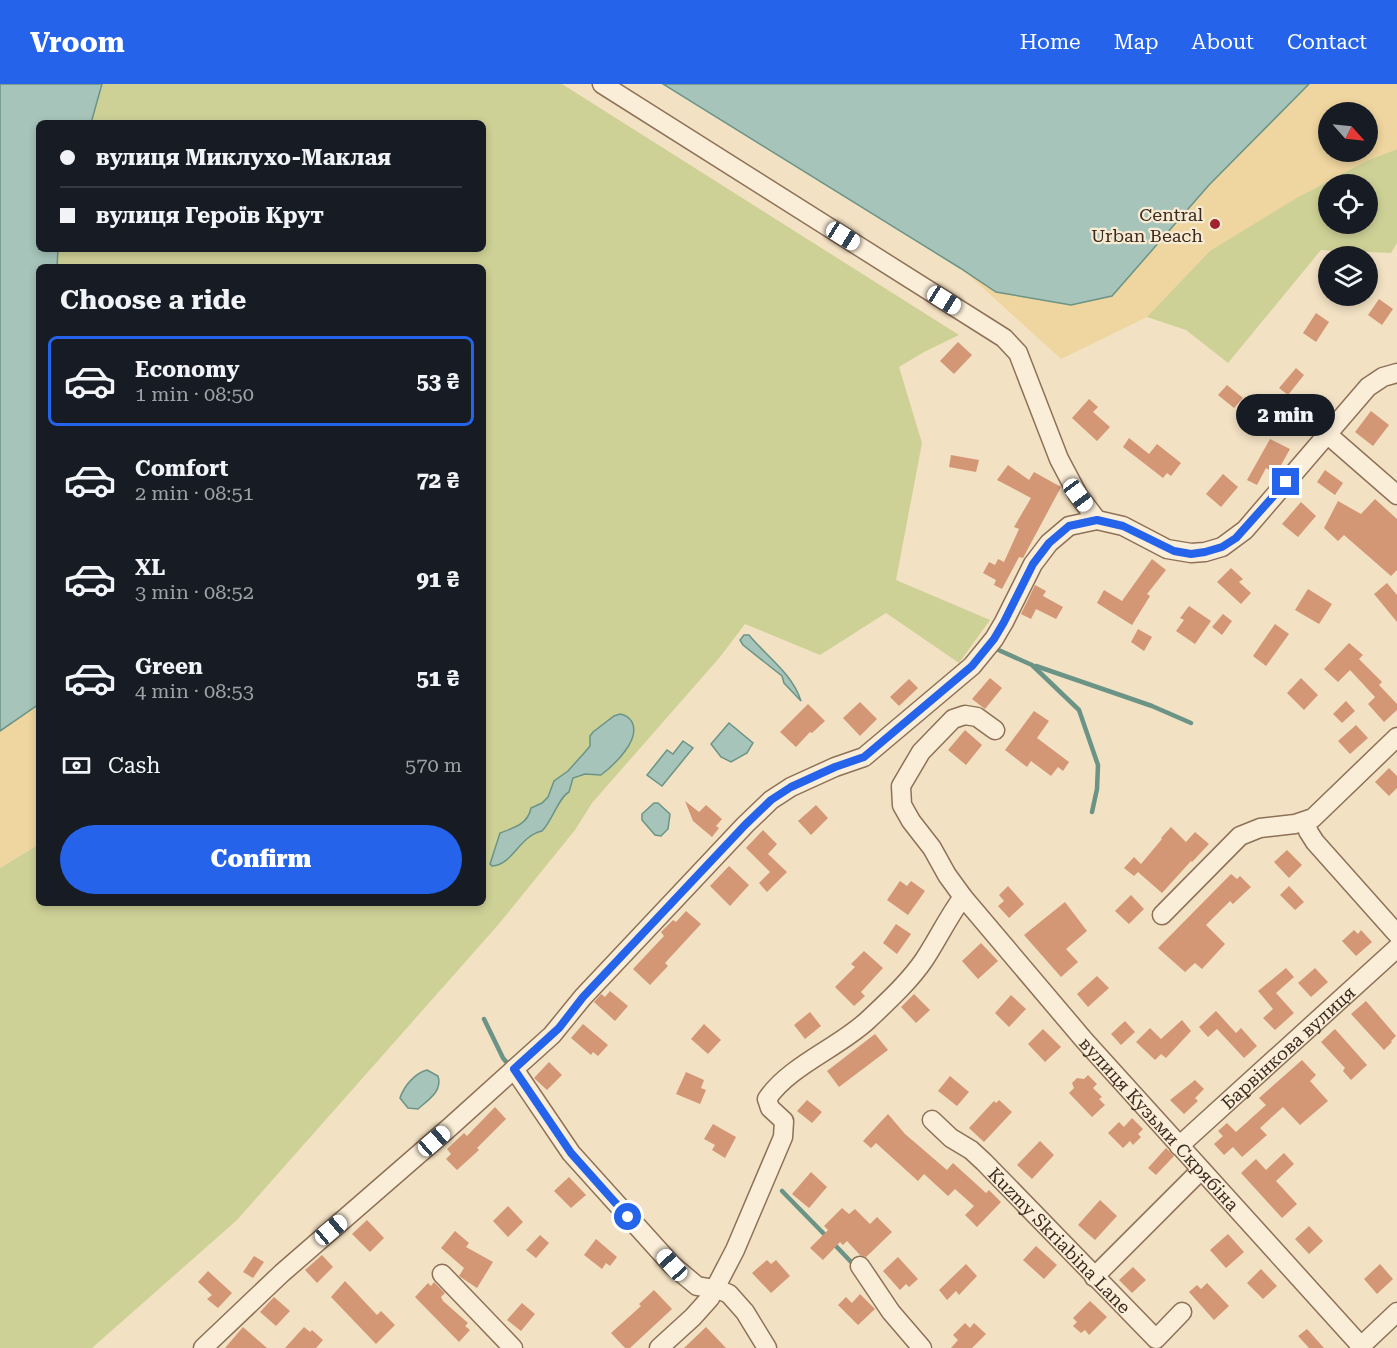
<!DOCTYPE html>
<html lang="en">
<head>
<meta charset="utf-8">
<style>
	:root { --surface:#171b24; --page:#20242c; --text:#f1f3f6; --muted:#9ea1a6; --line:#363941; --accent:#2563eb }
	body { margin:0; font-family:"Roboto Serif",serif; background:var(--page); color:var(--text); height:100vh; display:flex; flex-direction:column; font-size:22px; white-space:nowrap }
	* { box-sizing:border-box; margin:0 }
	p { font-size:20px; color:var(--muted) }
	.icon { flex:none; width:33px; height:33px; fill:none; stroke:currentColor; stroke-width:2; stroke-linecap:round; stroke-linejoin:round }
	.map { position:relative; flex:1; overflow:hidden }
	.panel { position:absolute; left:36px; top:180px; width:450px; height:642px; display:flex; flex-direction:column; background:var(--surface); border-radius:9px; box-shadow:0 3px 9px #0003 }
	.panel>* { flex:none }
	.guide { position:absolute; left:36px; top:36px; width:450px; height:132px; border-radius:9px; box-shadow:0 3px 9px #0003; display:grid; align-content:center; height:132px; padding:0 24px; background:var(--surface) }
	.needle { width:39px; rotate:117deg }
	.controls { position:absolute; left:1318px; top:18px; display:grid; gap:12px }
	.controls a { display:grid; place-items:center; width:60px; height:60px; border-radius:50%; background:var(--surface); box-shadow:0 3px 9px #0003; font-size:30px }
	.end { position:absolute; width:27px; height:27px; margin:-14px; border:8px solid #2563eb; background:#fff; box-shadow:0 0 0 3px #fff }
	.from { border-radius:50% }
	.bubble { position:absolute; height:42px; border-radius:21px; background:var(--surface); box-shadow:0 3px 9px #0003; font-size:20px; font-weight:800; line-height:42px; text-align:center }
	.car { position:absolute; width:18px; height:36px; margin:-18px -9px; border-radius:8px; box-shadow:0 0 4px 2px #0007; background:linear-gradient(#fff 24%,#345 0 40%,#fff 0 76%,#345 0 86%,#fff 0) }
	.guide b { display:flex; align-items:center; gap:21px; height:57px; font-size:22px }
	.guide b+b { border-top:2px solid var(--line) }
	.guide i { width:15px; height:15px; background:var(--text) }
	ul { padding:0; list-style:none }
	li { display:flex; align-items:center; gap:18px; height:90px; margin:0 12px 9px; padding:0 12px; border:3px solid transparent; border-radius:9px }
	li div { flex:1 }
	li b { display:block; font-size:22px }
	li em { font-style:normal; font-weight:800 }
	li.on { border-color:var(--accent) }
	li>.icon { width:54px; height:54px; stroke-width:1.5 }
	h2 { padding:0 24px; font-size:27px; line-height:72px }
	.pay { display:flex; align-items:center; gap:15px; height:66px; padding:0 24px; font-size:22px }
	.pay p { margin-inline-start:auto }
	.cta { display:flex; gap:12px; margin-top:auto; padding:12px 24px }
	.cta a { flex:1; height:69px; border-radius:36px; background:var(--accent); color:#fff; font-size:24px; font-weight:800; line-height:69px; text-align:center }
	header { display:flex; align-items:center; gap:36px; box-sizing:border-box; height:84px; padding:0 30px; background:var(--accent); color:#fff }
	header strong { font-size:28px }
	nav { display:flex; gap:33px; margin-inline-start:auto; font-size:21px }
	.map>svg:first-child { display:block }
</style>
</head>
<body>
<header>
<strong>Vroom</strong>
<nav><a>Home</a><a>Map</a><a>About</a><a>Contact</a></nav>
</header>
<div class="map">
<svg width="1397" height="1264" viewBox="0 0 1397 1264">
	<rect width="100%" height="100%" fill="#f2e1c3"/>
	<!-- green -->
	<g fill="#ced196" fill-rule="evenodd">
		<path d="M102,0H562L959,251L924,268L899,283L922,359L896,496L990,536L959,579L886,529L820,571L745,540L720,573L592,719L575,746L498,841L237,1136L92,1264H0V784L39,760V819H483V183H57L58,165H483V39H91Z"/>
		<path d="M663,0H1397L1368,28H1329V68L1302,111L1368,76L1397,65V159L1391,169L1321,166L1228,279L1186,246L1147,233L1112,212L1071,221L996,208L960,184ZM1329,100H1368V140H1329Z"/>
	</g>
	<!-- sand -->
	<g fill="#efd59f" fill-rule="evenodd">
		<path d="M1309,0H1397V65L1368,76L1300,112L1210,167L1147,233L1061,275L961,184L996,208L1209,101ZM1329,28H1368V68H1329Z"/>
		<path d="M39,620V760L0,784V647Z"/>
	</g>
	<!-- water -->
	<g fill="#a6c4b9" stroke="#6b9487" stroke-width="1.5">
		<path d="M0,0H102L91,39H39V165H58L57,183H39V620L0,647Z"/>
		<path d="M663,0H1309L1209,101L1112,212L1071,221L996,208L960,184Z"/>
		<path d="M744,551H749C766,572 792,589 801,617L784,599L782,592L743,561L740,556Z"/>
		<path d="M620,630C626,631 629,633 632,638C641,656 614,681 601,691L585,690L573,694L569,708C559,713 552,737 542,747C519,752 513,781 492,782L490,780L500,749C514,744 528,740 531,724L542,719L548,713L554,697L568,687L585,668L590,662V652L593,648L614,632Z"/>
		<path d="M729,639L753,659L747,669L731,678L721,673L711,660Z"/>
		<path d="M683,657L693,664L662,702L647,691L667,666L673,670Z"/>
		<path d="M654,719H658L670,730L668,745L661,752L655,751L642,736V730Z"/>
		<path d="M427,986L438,992C443,1007 428,1016 418,1025L408,1024L400,1014C404,1002 415,989 427,986Z"/>
	</g>
	<g fill="none" stroke-linecap="round" stroke-linejoin="round">
		<!-- stream -->
		<g stroke="#6b9487" stroke-width="4.5">
			<path d="M994,564L1032,581L1079,626L1098,681L1097,705L1092,728"/>
			<path d="M1036,582L1152,622L1191,639"/>
			<path d="M484,935L503,974L508,980"/>
			<path d="M782,1107L827,1153"/>
			<path d="M833,1159L854,1181"/>
		</g>
	</g>
	<!-- building -->
	<g fill="#d39776">
		<path d="M1379,215L1393,225L1382,241L1368,231Z"/>
		<path d="M1316,229L1329,238L1316,258L1303,249Z"/>
		<path d="M958,258L972,271L954,290L940,277Z"/>
		<path d="M1296,284L1304,291L1288,311L1279,304Z"/>
		<path d="M1227,301L1243,314L1234,324L1218,311Z"/>
		<path d="M1089,315L1098,323L1093,328L1110,343L1097,357L1072,334Z"/>
		<path d="M1371,327L1389,341L1373,362L1355,348Z"/>
		<path d="M1129,354L1149,370L1157,360L1181,379L1171,392L1167,389L1163,394L1123,363Z"/>
		<path d="M1270,355L1290,365L1276,390L1266,384L1257,401L1247,396Z"/>
		<path d="M951,371L979,376L976,388L949,383Z"/>
		<path d="M1008,381L1029,396L1034,388L1061,403L1023,474L1019,473L1002,505L994,501L996,496L983,489L989,478L995,481L998,475L1004,478L1019,445L1014,443L1031,414L997,396Z"/>
		<path d="M1325,386L1343,399L1335,411L1317,398Z"/>
		<path d="M1223,390L1238,403L1221,423L1206,410Z"/>
		<path d="M1375,415L1397,435V486L1391,492L1344,451L1338,457L1324,444L1338,417L1361,430Z"/>
		<path d="M1301,418L1316,432L1298,453L1282,440Z"/>
		<path d="M1152,475L1166,486L1147,510L1150,512L1132,541L1097,519L1104,506L1122,517Z"/>
		<path d="M1231,484L1243,495L1239,498L1251,509L1241,520L1217,498Z"/>
		<path d="M1387,499L1397,511V538L1374,510Z"/>
		<path d="M1035,501L1046,507L1043,512L1063,523L1056,535L1036,525L1031,535L1021,530Z"/>
		<path d="M1308,505L1332,520L1319,540L1295,526Z"/>
		<path d="M1189,522L1211,537L1195,560L1176,547L1184,536L1180,534Z"/>
		<path d="M1223,530L1232,537L1222,551L1212,543Z"/>
		<path d="M1275,540L1289,550L1266,582L1253,572Z"/>
		<path d="M1138,545L1152,553L1144,567L1131,558Z"/>
		<path d="M1349,559L1363,571L1359,575L1382,598L1379,601L1397,620V626L1384,638L1368,620L1375,613L1350,586L1338,598L1324,585Z"/>
		<path d="M990,594L1002,604L985,625L972,615Z"/>
		<path d="M1301,594L1318,611L1304,626L1287,609Z"/>
		<path d="M909,595L918,604L899,622L890,613Z"/>
		<path d="M1346,617L1355,627L1342,639L1333,630Z"/>
		<path d="M860,618L877,635L860,652L843,634Z"/>
		<path d="M808,620L825,637L812,649L810,648L796,663L780,648Z"/>
		<path d="M1034,627L1049,637L1037,654L1069,678L1063,687L1058,683L1051,692L1031,677L1027,683L1005,666Z"/>
		<path d="M1356,641L1368,654L1350,670L1338,657Z"/>
		<path d="M965,646L982,661L966,681L948,666Z"/>
		<path d="M1389,684L1397,692V704L1389,712L1375,698Z"/>
		<path d="M685,717L699,728L706,721L722,735L716,742L719,744L712,753L693,737Z"/>
		<path d="M816,721L828,734L811,751L798,737Z"/>
		<path d="M1171,743L1186,758L1195,748L1209,760L1192,778L1191,777L1162,809L1138,788L1134,792L1124,784L1134,773L1141,780L1162,755L1161,754Z"/>
		<path d="M763,746L777,760L768,770L787,788L767,808L759,799L770,788L746,764Z"/>
		<path d="M1287,766L1302,781L1289,794L1274,778Z"/>
		<path d="M729,782L749,801L730,822L710,802Z"/>
		<path d="M1231,790L1237,795L1240,792L1251,803L1233,820L1230,817L1206,841L1225,860L1202,885L1195,879L1185,888L1158,864Z"/>
		<path d="M900,797L907,802L911,797L925,807L908,831L887,816Z"/>
		<path d="M1008,802L1024,820L1009,834L998,822L1004,817L999,811Z"/>
		<path d="M1289,802L1304,818L1295,826L1280,811Z"/>
		<path d="M1131,811L1144,825L1129,840L1115,827Z"/>
		<path d="M1065,818L1087,847L1066,865L1078,878L1061,893L1024,851Z"/>
		<path d="M686,827L701,840L665,879L668,882L650,901L633,885L664,852L661,848L673,836L676,838Z"/>
		<path d="M896,840L911,850L897,870L883,859Z"/>
		<path d="M1354,846L1358,850L1361,846L1372,858L1356,872L1342,857Z"/>
		<path d="M981,859L998,877L978,895L962,877Z"/>
		<path d="M864,867L883,884L861,908L865,912L854,922L835,903L855,883L851,880Z"/>
		<path d="M1286,884L1294,893L1276,909L1294,929L1275,946L1263,934L1273,925L1258,907Z"/>
		<path d="M1315,884L1328,898L1311,913L1298,899Z"/>
		<path d="M1097,892L1109,904L1088,923L1077,910Z"/>
		<path d="M610,907L628,922L615,937L594,918L601,910L605,913Z"/>
		<path d="M914,910L930,926L916,939L901,923Z"/>
		<path d="M1011,911L1026,925L1009,943L995,929Z"/>
		<path d="M1366,917L1396,952L1391,957L1392,958L1384,966L1351,930Z"/>
		<path d="M1216,927L1236,949L1241,944L1257,962L1244,974L1217,945L1208,953L1199,943Z"/>
		<path d="M810,928L821,942L805,955L794,941Z"/>
		<path d="M1182,936L1191,947L1166,974L1161,970L1155,976L1136,958L1150,944L1161,955Z"/>
		<path d="M1125,937L1135,948L1121,961L1111,950Z"/>
		<path d="M583,940L608,961L598,972L593,968L591,971L571,954Z"/>
		<path d="M704,940L721,956L708,970L691,955Z"/>
		<path d="M1043,945L1061,963L1045,978L1028,960Z"/>
		<path d="M1335,945L1367,981L1351,996L1343,987L1345,984L1321,958Z"/>
		<path d="M875,950L888,966L839,1003L827,987Z"/>
		<path d="M1302,976L1316,991L1310,997L1328,1017L1300,1041L1283,1023L1260,1044L1267,1051L1242,1073L1233,1063L1224,1071L1214,1060L1223,1052L1218,1047L1227,1039L1236,1048L1266,1021L1259,1014Z"/>
		<path d="M549,978L562,991L547,1006L534,994Z"/>
		<path d="M686,988L704,996L701,1004L706,1006L700,1020L676,1010Z"/>
		<path d="M1088,991L1097,1000L1093,1004L1102,1013L1099,1015L1105,1021L1092,1033L1069,1009L1074,1004L1072,999L1077,994L1084,995Z"/>
		<path d="M950,992L969,1008L957,1022L938,1007Z"/>
		<path d="M1195,996L1204,1005L1195,1014L1198,1017L1184,1030L1170,1016Z"/>
		<path d="M807,1016L822,1028L812,1039L797,1027Z"/>
		<path d="M999,1016L1012,1028L984,1058L969,1044L994,1017L996,1019Z"/>
		<path d="M495,1023L506,1035L477,1064L479,1066L457,1086L446,1075L451,1070L447,1065L464,1049L467,1052Z"/>
		<path d="M888,1030L905,1050L947,1086L953,1079L986,1109L989,1106L1001,1118L977,1143L965,1131L974,1122L955,1105L948,1112L924,1090L918,1097L876,1059L871,1064L863,1057Z"/>
		<path d="M1132,1034L1143,1045L1138,1050L1141,1053L1133,1061L1130,1057L1123,1064L1108,1049L1119,1038L1124,1043Z"/>
		<path d="M713,1040L736,1053L725,1074L712,1066L715,1061L704,1055Z"/>
		<path d="M1040,1057L1054,1071L1032,1095L1017,1081Z"/>
		<path d="M1166,1064L1174,1072L1156,1091L1148,1084Z"/>
		<path d="M1284,1069L1294,1080L1276,1097L1297,1120L1282,1134L1241,1089L1256,1075L1266,1086Z"/>
		<path d="M811,1088L827,1103L809,1124L792,1110Z"/>
		<path d="M569,1093L586,1111L571,1124L554,1107Z"/>
		<path d="M1100,1116L1117,1132L1095,1156L1078,1141Z"/>
		<path d="M508,1122L523,1138L508,1153L493,1137Z"/>
		<path d="M842,1124L849,1130L855,1125L870,1140L877,1133L892,1148L866,1173L860,1171L847,1157L843,1161L840,1158L823,1176L810,1164L828,1146L824,1142Z"/>
		<path d="M367,1136L384,1154L370,1168L352,1150Z"/>
		<path d="M1309,1142L1323,1157L1309,1170L1295,1155Z"/>
		<path d="M455,1147L469,1159L466,1163L493,1178L477,1204L459,1192L464,1184L441,1164Z"/>
		<path d="M1228,1150L1244,1168L1226,1184L1210,1166Z"/>
		<path d="M540,1151L549,1159L536,1174L526,1166Z"/>
		<path d="M596,1155L617,1173L610,1182L606,1179L602,1185L584,1171Z"/>
		<path d="M1036,1162L1057,1181L1044,1195L1023,1176Z"/>
		<path d="M322,1171L333,1183L317,1199L305,1186Z"/>
		<path d="M254,1172L264,1178L253,1194L243,1188Z"/>
		<path d="M898,1173L918,1195L909,1203L906,1200L900,1206L883,1187Z"/>
		<path d="M767,1176L771,1180L776,1176L790,1192L771,1209L752,1189Z"/>
		<path d="M966,1180L977,1192L959,1211L956,1207L947,1216L939,1206Z"/>
		<path d="M1380,1180L1393,1195L1377,1210L1364,1195Z"/>
		<path d="M1133,1183L1146,1196L1132,1209L1119,1196Z"/>
		<path d="M1261,1185L1277,1202L1263,1215L1247,1199Z"/>
		<path d="M208,1187L232,1209L218,1224L207,1215L212,1211L198,1198Z"/>
		<path d="M345,1197L377,1231L381,1227L395,1241L376,1260L331,1213Z"/>
		<path d="M434,1198L445,1209L441,1213L443,1217L468,1239L465,1242L470,1246L459,1258L415,1213L428,1199L431,1202Z"/>
		<path d="M1207,1199L1229,1222L1214,1236L1189,1208L1197,1201L1201,1205Z"/>
		<path d="M654,1206L672,1225L630,1264H625L611,1249L641,1222L639,1220Z"/>
		<path d="M860,1210L875,1225L858,1241L838,1221L846,1213L852,1219Z"/>
		<path d="M274,1213L290,1227L276,1242L260,1228Z"/>
		<path d="M1090,1217L1107,1233L1089,1251L1085,1246L1081,1249L1073,1242L1077,1238L1073,1234Z"/>
		<path d="M522,1219L535,1230L521,1247L507,1236Z"/>
		<path d="M965,1239L970,1244L974,1239L986,1250L972,1264H951L958,1256L953,1251Z"/>
		<path d="M243,1243L267,1264H225Z"/>
		<path d="M304,1243L310,1248L312,1246L323,1256L316,1264H285Z"/>
		<path d="M706,1243L726,1264H684Z"/>
		<path d="M1307,1245L1324,1264H1309L1298,1252Z"/>
	</g>
	<g fill="none" stroke-linecap="round" stroke-linejoin="round">
		<defs>
			<g id="minor">
				<path d="M602,0L1004,254L1018,269L1059,375L1078,411L1097,436"/>
				<path d="M1327,350L1397,411"/>
				<path d="M1307,737L1308,747L1315,758L1397,850"/>
				<path id="s1" d="M963,813L1084,956L1361,1262"/>
				<path d="M1162,831L1240,752L1260,744L1295,740L1313,734L1397,653"/>
				<path d="M514,985L571,1069L672,1181L697,1202L720,1206L729,1210L745,1228L767,1264"/>
				<path id="s2" d="M932,1036L951,1054L971,1066L984,1078L1156,1255L1182,1228"/>
				<path id="s3" d="M1179,1062L1397,864"/>
				<path d="M860,1182L891,1228L922,1264"/>
				<path d="M442,1190L513,1264"/>
				<path d="M1094,1193L1201,1086"/>
				<path d="M203,1264L282,1189L450,1043L552,951L583,913L745,741L771,716L791,703L835,683L864,673L972,582L994,555L1004,538L1033,480L1049,459L1069,442L1097,436L1123,442L1167,465L1191,469L1205,468L1222,463L1245,446L1368,303L1383,293L1397,289"/>
				<path d="M659,1264L693,1233L710,1214L735,1166L783,1053L784,1037L770,1024L767,1015C789,982 838,964 868,936C887,918 909,898 924,876C938,855 948,833 963,813L947,791L932,764L911,737L902,721L901,702L921,668L953,635L965,631L977,633L995,646"/>
				<path d="M1359,1264L1397,1228"/>
			</g>
		</defs>
		<!-- minor casing -->
		<use href="#minor" stroke="#8e7158" stroke-width="21"/>
		<!-- minor -->
		<use href="#minor" stroke="#fbeed8" stroke-width="18"/>
	</g>
	<g fill="none" stroke-linecap="round" stroke-linejoin="round">
		<!-- route -->
		<path stroke="#2563eb" stroke-width="8" d="M628,1133L571,1069L514,985L559,944L583,913L745,741L771,716L791,703L835,683L864,673L972,582L994,555L1004,538L1033,480L1049,459L1069,442L1097,436L1123,442L1174,467L1191,470L1205,468L1222,463L1236,454L1286,398"/>
	</g>
	<!-- markers -->
	<circle fill="#a2232c" stroke="#f8ebd4" stroke-width="2" cx="1215" cy="140" r="6"/>
	<g text-anchor="middle" dominant-baseline="central" stroke-width="4.5" stroke-linejoin="round" paint-order="stroke">
		<!-- poi labels -->
		<g font-size="18" fill="#3c2b1e" stroke="#f8ebd4" text-anchor="end">
			<text x="1203" y="130">Central<tspan x="1203" dy="21">Urban Beach</tspan></text>
		</g>
		<!-- street labels -->
		<g font-size="18" fill="#3c2b1e" stroke="#f8ebd4">
			<text stroke="none"><textPath href="#s3" startOffset="147">Барвінкова вулиця</textPath></text>
			<text stroke="none"><textPath href="#s1" startOffset="300">вулиця Кузьми Скрябіна</textPath></text>
			<text stroke="none"><textPath href="#s2" startOffset="176">Kuzmy Skriabina Lane</textPath></text>
		</g>
	</g>
</svg>
<div class="controls">
<a><svg class="needle" viewBox="-14 -14 28 28"><path d="M0-13l5 13h-10z" fill="#e53935"/><path d="M0 13l5-13h-10z" fill="#9ea1a6"/></svg></a>
<a><svg class="icon" aria-label="locate" viewBox="0 0 24 24"><circle cx="12" cy="12" r="6"/><path d="M12 2v4M12 18v4M2 12h4M18 12h4"/></svg></a>
<a><svg class="icon" aria-label="layers" viewBox="0 0 24 24"><path d="M12 4l9 5-9 5-9-5zM3 14l9 5 9-5"/></svg></a>
</div>
<i class="end from" style="left:628px;top:1133px"></i>
<i class="end" style="left:1286px;top:398px"></i>
<div class="bubble" style="left:1236px;top:310px;width:99px">2 min</div>
<i class="car" style="left:843px;top:152px;rotate:122deg"></i>
<i class="car" style="left:944px;top:216px;rotate:122deg"></i>
<i class="car" style="left:1078px;top:411px;rotate:143deg"></i>
<i class="car" style="left:434px;top:1057px;rotate:49deg"></i>
<i class="car" style="left:331px;top:1146px;rotate:50deg"></i>
<i class="car" style="left:672px;top:1181px;rotate:318deg"></i>
<div class="guide">
<b><i class="from"></i>вулиця Миклухо-Маклая</b>
<b><i></i>вулиця Героїв Крут</b>
</div>
<section class="panel">
<h2>Choose a ride</h2>
<ul>
<li class="on"><svg class="icon" aria-label="car" viewBox="0 0 24 24"><path d="M5 17H2v-5l4-1 3-4h7l3 4 3 1v5h-3M9 17h6M6 11h13"/><circle cx="7" cy="17" r="2"/><circle cx="17" cy="17" r="2"/></svg><div><b>Economy</b><p>1 min · 08:50</p></div><em>53 ₴</em></li>
<li><svg class="icon" aria-label="car" viewBox="0 0 24 24"><path d="M5 17H2v-5l4-1 3-4h7l3 4 3 1v5h-3M9 17h6M6 11h13"/><circle cx="7" cy="17" r="2"/><circle cx="17" cy="17" r="2"/></svg><div><b>Comfort</b><p>2 min · 08:51</p></div><em>72 ₴</em></li>
<li><svg class="icon" aria-label="car" viewBox="0 0 24 24"><path d="M5 17H2v-5l4-1 3-4h7l3 4 3 1v5h-3M9 17h6M6 11h13"/><circle cx="7" cy="17" r="2"/><circle cx="17" cy="17" r="2"/></svg><div><b>XL</b><p>3 min · 08:52</p></div><em>91 ₴</em></li>
<li><svg class="icon" aria-label="car" viewBox="0 0 24 24"><path d="M5 17H2v-5l4-1 3-4h7l3 4 3 1v5h-3M9 17h6M6 11h13"/><circle cx="7" cy="17" r="2"/><circle cx="17" cy="17" r="2"/></svg><div><b>Green</b><p>4 min · 08:53</p></div><em>51 ₴</em></li>
</ul>
<div class="pay"><svg class="icon" aria-label="cash" viewBox="0 0 24 24"><path d="M3 7h18v10H3z"/><circle cx="12" cy="12" r="2"/></svg>Cash<p>570 m</p></div>
<div class="cta"><a>Confirm</a></div>
</section>
</div>
</body>
</html>
